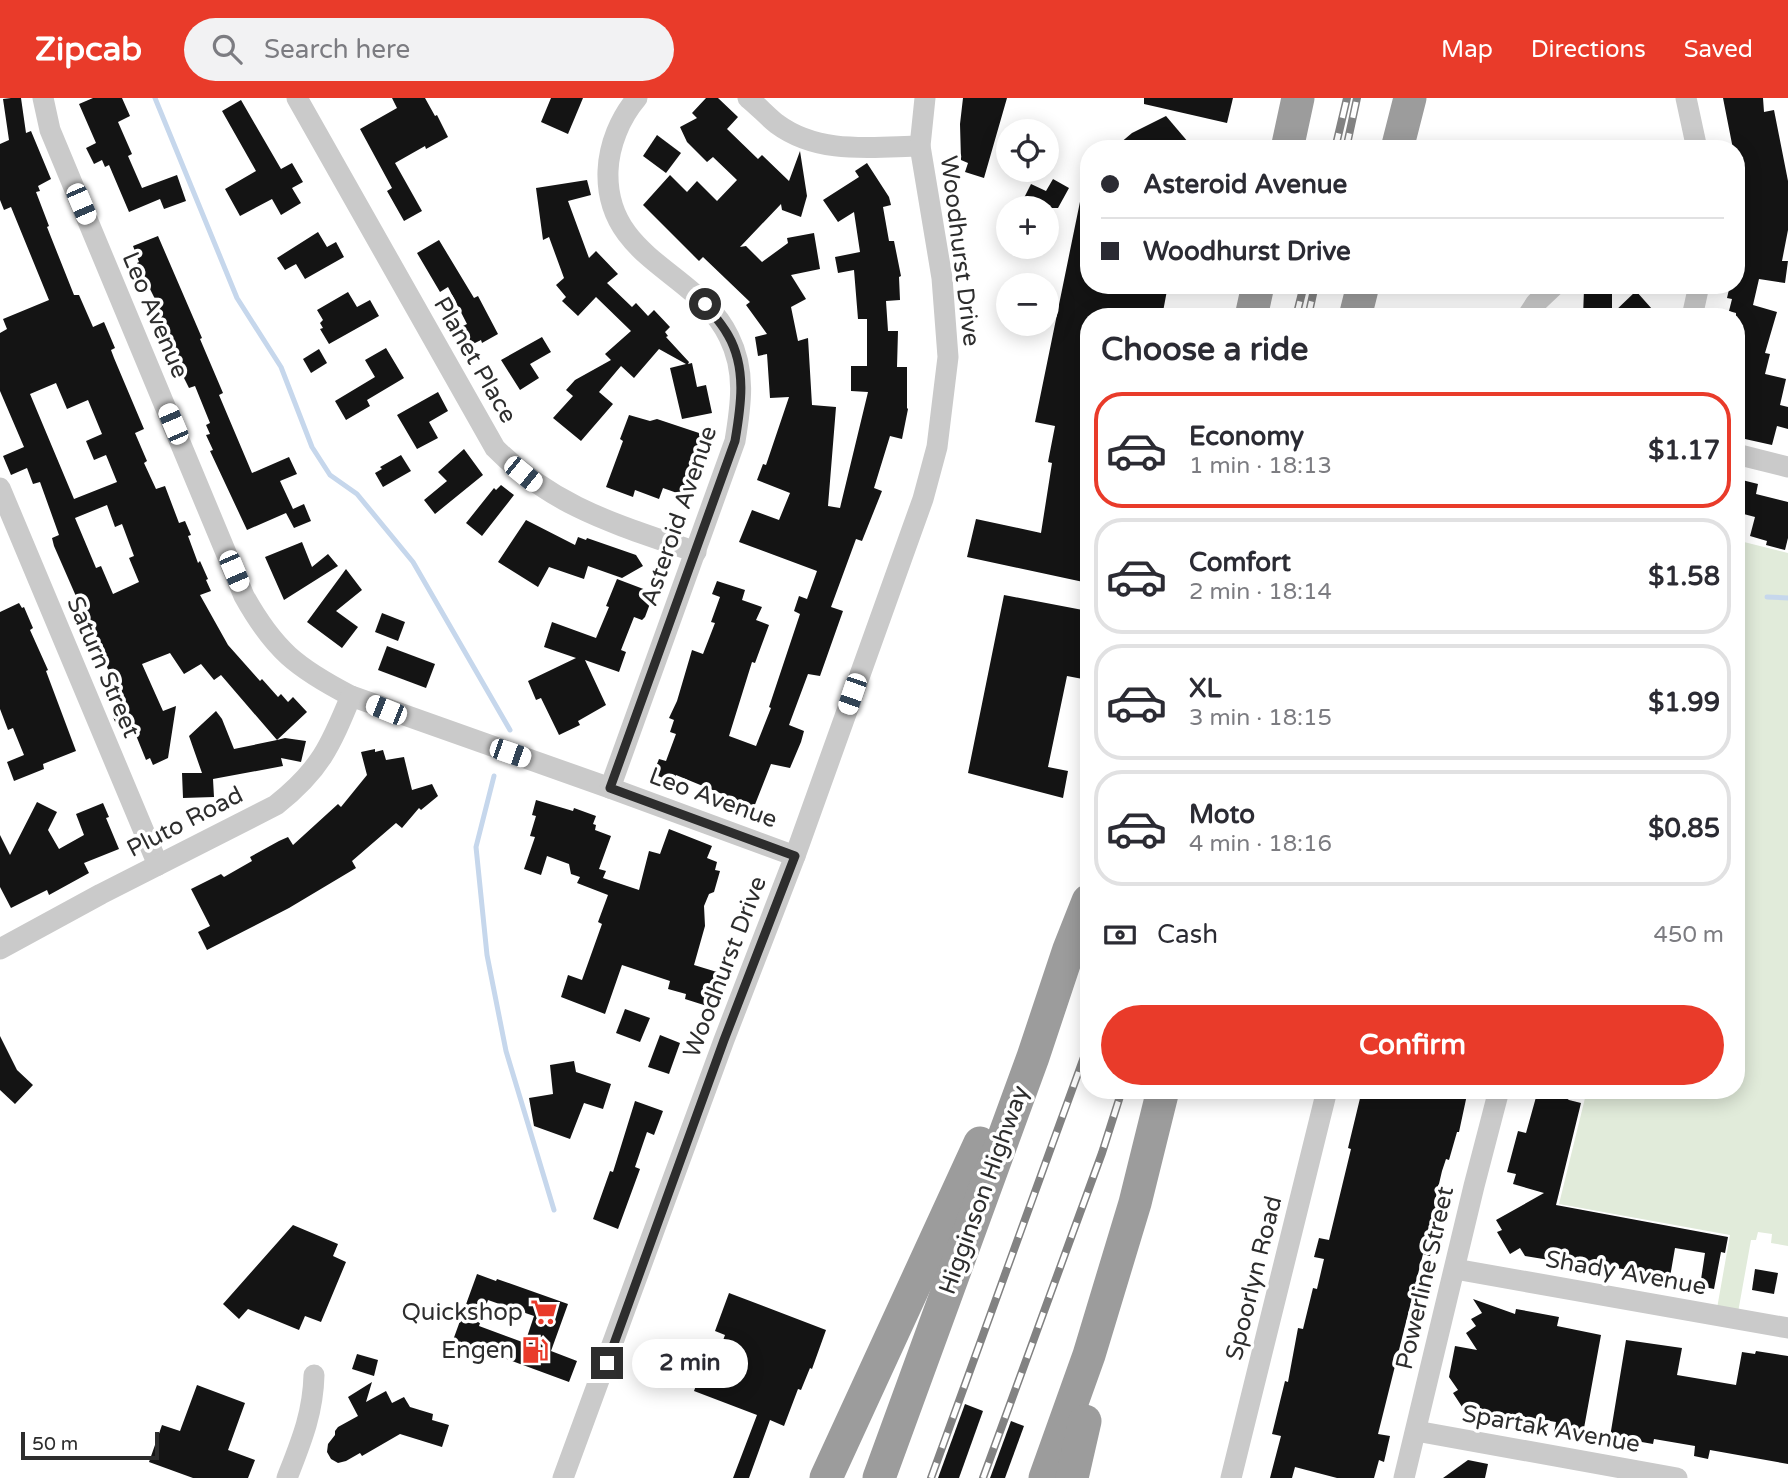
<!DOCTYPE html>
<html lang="en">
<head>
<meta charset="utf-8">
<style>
	:root { --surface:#fff; --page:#f2f2f3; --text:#2b2b33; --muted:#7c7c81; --line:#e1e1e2; --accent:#e93b2a }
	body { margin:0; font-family:"Varela Round",sans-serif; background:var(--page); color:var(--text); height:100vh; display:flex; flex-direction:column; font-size:26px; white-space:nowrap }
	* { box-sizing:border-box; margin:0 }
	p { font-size:23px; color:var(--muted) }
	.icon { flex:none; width:38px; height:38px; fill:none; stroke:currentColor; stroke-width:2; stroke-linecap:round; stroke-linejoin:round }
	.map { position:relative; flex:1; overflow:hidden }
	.sheet { position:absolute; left:1080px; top:210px; width:665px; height:791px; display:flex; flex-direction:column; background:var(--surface); border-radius:28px; box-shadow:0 4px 18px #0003 }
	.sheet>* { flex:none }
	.guide { position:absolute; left:1080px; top:42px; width:665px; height:154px; border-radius:28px; box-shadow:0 4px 18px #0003; display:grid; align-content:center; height:154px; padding:0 21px; background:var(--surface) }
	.fabs { position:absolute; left:996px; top:21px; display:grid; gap:14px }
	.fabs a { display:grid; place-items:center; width:63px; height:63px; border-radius:50%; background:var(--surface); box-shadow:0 4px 18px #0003; font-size:35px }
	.scale { position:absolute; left:21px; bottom:18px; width:138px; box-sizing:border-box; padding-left:7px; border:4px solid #2d2d2d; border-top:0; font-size:19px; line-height:24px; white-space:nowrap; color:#2d2d2d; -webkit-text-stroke:5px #fff; paint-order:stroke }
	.end { position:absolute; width:32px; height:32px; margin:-16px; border:9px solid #2d2d2d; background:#fff; box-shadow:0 0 0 4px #fff }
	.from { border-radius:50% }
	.bubble { position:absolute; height:49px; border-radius:24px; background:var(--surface); box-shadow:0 4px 18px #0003; font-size:23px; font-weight:800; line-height:49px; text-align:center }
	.car { position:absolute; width:21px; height:42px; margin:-21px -10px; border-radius:9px; box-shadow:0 0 5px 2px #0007; background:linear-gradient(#fff 24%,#345 0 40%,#fff 0 76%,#345 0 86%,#fff 0) }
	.guide b { display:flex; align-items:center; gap:24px; height:66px; font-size:26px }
	.guide b+b { border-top:2px solid var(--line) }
	.guide i { width:18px; height:18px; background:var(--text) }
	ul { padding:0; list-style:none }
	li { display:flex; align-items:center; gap:21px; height:116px; margin:0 14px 10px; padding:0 7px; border:4px solid var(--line); border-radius:28px }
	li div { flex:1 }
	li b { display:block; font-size:26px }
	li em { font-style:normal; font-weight:800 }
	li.current { border-color:var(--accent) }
	li>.icon { width:63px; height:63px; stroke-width:1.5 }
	h2 { padding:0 21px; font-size:32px; line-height:84px }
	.pay { display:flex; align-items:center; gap:18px; height:77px; padding:0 21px; font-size:26px }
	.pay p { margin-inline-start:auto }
	.cta { display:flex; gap:14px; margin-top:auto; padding:14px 21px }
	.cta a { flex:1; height:80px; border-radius:42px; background:var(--accent); color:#fff; font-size:28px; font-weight:800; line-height:80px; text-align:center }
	header { display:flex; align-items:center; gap:42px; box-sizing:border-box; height:98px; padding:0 35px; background:var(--accent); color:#fff }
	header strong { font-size:33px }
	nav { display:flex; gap:38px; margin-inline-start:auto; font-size:24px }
	.search { width:490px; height:63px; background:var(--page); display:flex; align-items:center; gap:18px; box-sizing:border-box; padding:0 24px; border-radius:38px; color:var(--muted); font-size:26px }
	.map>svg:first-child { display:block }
</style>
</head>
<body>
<header>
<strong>Zipcab</strong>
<div class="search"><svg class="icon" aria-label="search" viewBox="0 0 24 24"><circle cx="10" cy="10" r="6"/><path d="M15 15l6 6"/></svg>Search here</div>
<nav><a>Map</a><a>Directions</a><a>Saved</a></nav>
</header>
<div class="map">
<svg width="1788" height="1380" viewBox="0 0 1788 1380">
	<rect width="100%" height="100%" fill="#fff"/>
	<!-- green -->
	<path fill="#e1ebda" d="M1736,442L1788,455V1148L1771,1145L1772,1136L1758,1134L1756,1142H1751L1737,1220L1716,1216L1730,1137L1559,1106L1587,992H1736Z"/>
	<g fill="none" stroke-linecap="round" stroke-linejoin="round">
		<!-- stream -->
		<g stroke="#c6d7ec" stroke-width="5">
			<path d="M155,0L237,200L281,269L312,349L330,377L357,396L413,464L510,632"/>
			<path d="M1767,499L1788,500"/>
			<path d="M494,678L476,749L487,857L506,953L554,1112"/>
		</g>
	</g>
	<!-- building -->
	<g fill="#141414" fill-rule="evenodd">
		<path d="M11,0H21L26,35L31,33L51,81L38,88L40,93L36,94L49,128L47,129L74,197H79L93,229L104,224L115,250L111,252L114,260L144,331L135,335L147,363L144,365L156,391L165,388L179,425L185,423L191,437L188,438L198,465L200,463L208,481L206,482L211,493L200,497L228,547L260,583L262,581L278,599L281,596L288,604L293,599L307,614L277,642L285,640L306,643L301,664L281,660L283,668L213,681L214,699L183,700L182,675H202L189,638L216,613L222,621L234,651L277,642L221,577L214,582L201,566L184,576L170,555L142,566L163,613L176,608L168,660L153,667L150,660L146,662L131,625L118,631L111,614L124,608L54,448L52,440L59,437L40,384L33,386L27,370L11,377L3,358L24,349L0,293V235L7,231L3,221L49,202L11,109L4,112L0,102V46L9,42L3,1ZM56,285L67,311L88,302L102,336L86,343L94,362L106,357L117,384L74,401L30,296ZM107,407L115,429L122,426L134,458L129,460L139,484L113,496L101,468L96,470L75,420Z"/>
		<path d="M93,0H122L130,18L118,24L132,56L128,58L142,90L177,77L186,103L164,111L160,101L129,114L109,67L105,69L102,62L94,66L86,50L96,45L79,6Z"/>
		<path d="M392,0H425L435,18L437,17L448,39L426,51L425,48L395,65L422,113L404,123L387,93L392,90L360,31L397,10Z"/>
		<path d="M551,0H583L568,36L541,24Z"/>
		<path d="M706,0H718L738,19L727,31L758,61L762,57L789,83L800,53L807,98L801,119L782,112L781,106L740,149L746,148L762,164L788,145L787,140L814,135L820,171L791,177L806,201L791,209L798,243L808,240L812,307L836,309L828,408L840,410L868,294L851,293V268H867V221H858L854,172L838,175L835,159L860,154L854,114L838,124L823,102L859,79L855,73L867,65L889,99L891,107L883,109L889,143H894L901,178L899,179L900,202L886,203L888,233H898L897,269H907V310L908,311L902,341L890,338L874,390L882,393L862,443L856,441L831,509L843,513L820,578L808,576L789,627L804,633L801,644L790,670L771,666L754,709L676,677L673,684L653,676L659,661L666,663L676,636L670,634L674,622L669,620L677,603L692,552L703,556L715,525L711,524L720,499L712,496L717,483L745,492L742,502L762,509L756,522L769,527L755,565L752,564L729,638L756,648L771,610L769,609L800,516L794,513L799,498L807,501L817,473L739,444L752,412L779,422L790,395L757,382L763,366L766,367L789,299L770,300L767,256L758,258L755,239L767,236L746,207L750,204L703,159L699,163L643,107L670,77L687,94L697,83L717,103L737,82L713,59L707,64L687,44L680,29L697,20L692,15Z"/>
		<path d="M963,0H1007L984,80L965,74L968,65L961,62L960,26Z"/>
		<path d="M1144,0H1233L1227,25L1144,6Z"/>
		<path d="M1723,0H1763L1764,14L1774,12L1788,83V132L1782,163H1788L1785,185L1759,181L1753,207L1777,214L1765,255L1770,256L1765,276L1786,281L1780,307L1788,309V331L1777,328L1772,347L1736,339V215L1729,213L1732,201L1727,200L1730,187H1736V138L1745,139L1744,110L1739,74L1736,75V51H1733Z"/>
		<path d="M241,2L281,71L292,65L303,84L292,90L301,105L281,117L272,101L240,118L225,91L256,73L222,13Z"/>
		<path d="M1166,18L1194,51H1113L1132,35Z"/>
		<path d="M657,37L681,55L666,75L643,58Z"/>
		<path d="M1053,81L1069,90L1058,110H1019L1031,86L1046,93Z"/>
		<path d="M587,82L591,97L568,103L589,160L596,153L618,176L607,185L632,209L636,205L648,218L654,212L670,229L665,234L668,238L666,239L689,264L688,266L692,265L697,289L706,287L712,315L682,321L670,270L686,266L659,251L634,280L621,268L599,294L613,306L581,343L553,320L573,298L566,292L575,282L611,262L605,256L631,233L596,199L578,218L562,203L566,199L556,187L564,180L549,139L543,142L536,90Z"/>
		<path d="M1082,94L1088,95V187H1168L1162,219H1088V485L967,459L976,421L1041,435L1052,365L1048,364L1055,328L1035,324Z"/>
		<path d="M318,134L327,149L336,144L344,159L305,181L296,166L285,172L277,160Z"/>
		<path d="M158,138L202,240L200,241L223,295L219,297L252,375L289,359L297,376L280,383L293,411L304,406L311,423L294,430L286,415L247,432L210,353L213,352L206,337L210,336L206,327L210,325L195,288L189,290L179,270L162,229L164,228L156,210L159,209L137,165L139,164L133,148Z"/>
		<path d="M439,142L474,200L478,198L498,236L482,245L481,242L469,248L459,230L467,226L448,189L440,194L417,155Z"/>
		<path d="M1600,190V195H1612V216L1636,193L1652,211L1644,219H1583L1584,191Z"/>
		<path d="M348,194L357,209L370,202L379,218L329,246L320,231L323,230L320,225L323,222L317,212Z"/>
		<path d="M542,239L551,254L530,266L539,280L520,292L501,262Z"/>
		<path d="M386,250L404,280L367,302L370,308L346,322L335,303L375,279L365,262Z"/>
		<path d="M319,251L327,265L311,275L303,261Z"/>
		<path d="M438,294L448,313L429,324L438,340L417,351L397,317Z"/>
		<path d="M629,317L650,323L657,321L711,339L691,400L663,390L659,401L635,392L633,399L606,389L623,343L620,341Z"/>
		<path d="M464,351L483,377L435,416L424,402L447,383L438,374Z"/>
		<path d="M401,357L411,373L383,389L375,375L382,371L380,369Z"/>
		<path d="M1742,382L1758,386L1756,396L1788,404V440L1785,452L1766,447L1767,443L1750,438L1755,419L1736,414V392L1739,393Z"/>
		<path d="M501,387L514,397L482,438L466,425L494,390L496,392Z"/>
		<path d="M526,422L575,447L578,439L586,442L587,440L636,457L643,468L622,480L588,468L584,481L549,469L538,489L498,464Z"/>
		<path d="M302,444L312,469L328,456L338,468L284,502L265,459Z"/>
		<path d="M346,471L362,492L336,513L358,529L342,550L307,524Z"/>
		<path d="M617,481L654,495L645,519L642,522L634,519L621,552L626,554L619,574L585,562L606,607L578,623L580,627L559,637L541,600L536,602L528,583L576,560L544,549L552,524L596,540L609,509L606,508Z"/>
		<path d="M1004,497L1088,513V582L1067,578L1048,669L1068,673L1063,700L968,675Z"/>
		<path d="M19,505L22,510L24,509L33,530L30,532L48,572L46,573L76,653L43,666L44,671L14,683L7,664L24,657L13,630L8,632L0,611V514Z"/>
		<path d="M382,515L405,524L398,543L375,534Z"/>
		<path d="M387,548L435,566L426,590L378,572Z"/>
		<path d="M375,651V654L383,652L386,662L404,659L412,692L432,686L438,698L421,712L419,710L402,730L396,725L352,763L356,770L289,810L207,852L198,834L210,828L191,791L221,776L224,779L252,763L250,759L279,743L288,739L293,747L338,706L341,709L367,677L361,654Z"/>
		<path d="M536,702L573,713L574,710L596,718L593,726L596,727L595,732L611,738L599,771L606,773L603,780L639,792L649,753L660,756L669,731L712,748L707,760L717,764L715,772L720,773L714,794L709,796L704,808L705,828L694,867L717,874L707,908L685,901L686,896L668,891L670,883L622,867L605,916L561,899L568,877L582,882L602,826L598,824L608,797L577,785L580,779L571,776L569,766L547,758L541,777L524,771L535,739L530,738L536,718L532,717Z"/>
		<path d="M37,704L57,714L48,732L59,751L84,737L76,716L103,705L109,719L106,720L119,751L84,765L89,775L49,797L47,792L11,810L0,789V737L10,757Z"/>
		<path d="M625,911L650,920L640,944L616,935Z"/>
		<path d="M660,937L680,945L669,976L648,969Z"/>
		<path d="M0,938L17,972L33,987L15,1006L0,992Z"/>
		<path d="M574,963L576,974L611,986L603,1011L584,1005L570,1041L534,1028L529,1000L553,996L550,967Z"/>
		<path d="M1362,992H1468L1459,1034H1457L1449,1062L1446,1061L1442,1073L1435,1103L1448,1106L1444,1120L1440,1119L1430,1158L1423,1156L1378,1336L1390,1338L1384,1364L1379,1362L1374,1380H1337L1295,1369L1292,1380H1270L1281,1338L1272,1336L1285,1283L1288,1284L1298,1230L1303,1231L1313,1190L1317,1191L1324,1161L1314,1159L1319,1140L1329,1142L1351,1051L1348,1050Z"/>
		<path d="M1538,992H1555L1569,1002L1581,1005L1556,1107L1728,1139L1725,1155L1721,1154L1714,1191L1700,1188L1705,1155L1675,1150L1670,1179L1587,1165L1586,1168L1525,1158L1520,1150L1510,1156L1497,1134L1502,1132L1496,1122L1544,1095L1513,1086L1516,1076L1507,1074L1518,1033L1526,1035Z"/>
		<path d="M635,1003L663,1013L654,1037L647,1034L635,1069L640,1071L618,1131L593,1121L610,1073L613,1074Z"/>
		<path d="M293,1127L338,1146L333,1158L346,1164L321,1224L305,1218L299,1232L248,1211L239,1221L223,1206Z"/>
		<path d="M1755,1171L1778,1175L1774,1196L1752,1192Z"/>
		<path d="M477,1176L496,1183L497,1181L568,1206L551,1253L577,1263L569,1284L471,1248L470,1251L452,1245ZM488,1202L534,1218L525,1245L479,1228Z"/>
		<path d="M729,1195L826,1232L812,1271L810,1270L801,1292L798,1291L784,1328L770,1322L749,1380H733L757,1317L694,1293L706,1260L715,1264L725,1237L715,1233Z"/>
		<path d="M1473,1201L1515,1216L1516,1211L1559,1219L1557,1228L1601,1237L1582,1341L1554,1336L1556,1324L1507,1316L1505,1323L1476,1318L1470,1321L1453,1295L1458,1292L1449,1279L1455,1248L1477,1252L1466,1235L1476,1228L1471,1221L1482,1215Z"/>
		<path d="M1626,1242L1682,1250L1677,1277L1736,1287L1742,1254L1755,1256L1756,1253L1788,1258V1366L1710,1352L1708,1361L1694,1358L1695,1348L1654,1341L1653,1346L1625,1341L1624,1348L1609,1345Z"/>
		<path d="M357,1256L378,1262L374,1278L352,1271Z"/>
		<path d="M372,1284L366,1304L386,1293L392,1305L404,1299L410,1309L433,1316L432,1322L449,1327L442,1349L400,1336L362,1358L360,1355L346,1363L338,1365L331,1361L327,1354L328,1346L335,1337V1333L338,1329L358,1318L348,1299Z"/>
		<path d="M197,1287L245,1305L228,1352L255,1362L248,1380H193L149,1364L162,1327L180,1333Z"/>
		<path d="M965,1306L983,1313L959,1380H938Z"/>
		<path d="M1011,1323L1024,1328L1005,1380H990Z"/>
		<path d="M1468,1362L1488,1366L1485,1380H1443Z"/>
	</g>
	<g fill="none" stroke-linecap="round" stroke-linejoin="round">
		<!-- minor -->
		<g stroke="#cacaca" stroke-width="21">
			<path d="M43,0L50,32L244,498C274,552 297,570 351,598L610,690L795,758"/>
			<path d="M297,0L495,350C554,410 619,427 696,454"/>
			<path d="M748,0C758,8 767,18 777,26C819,57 872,49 920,48"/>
			<path d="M1686,0L1697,51"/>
			<path d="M1527,219L1536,205L1555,187"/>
			<path d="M1692,219L1699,187"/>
			<path d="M1736,356L1788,369"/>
			<path d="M0,390L158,767"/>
			<path d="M610,690L735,343C741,307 746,273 729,239C698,173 605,162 608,73C609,47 620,20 637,0"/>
			<path d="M0,851L101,796L276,707C320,672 330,649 351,598"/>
			<path d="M1455,1171L1788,1230"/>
			<path d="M1416,1333L1677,1380"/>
			<path d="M287,1380C301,1344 313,1316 314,1277"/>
			<path d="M563,1380L724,942L795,758L923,401L937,349L948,259L942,180L920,48L925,0"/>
			<path d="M1231,1380L1327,992"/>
			<path d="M1404,1380L1474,1088L1499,992"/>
		</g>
		<!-- trunk -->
		<g stroke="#9c9c9c" stroke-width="33">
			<path d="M1287,51L1298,0"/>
			<path d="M1397,51L1410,0"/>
			<path d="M1251,219L1258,187"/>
			<path d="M1355,219L1363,187"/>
			<path d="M826,1380L980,1045"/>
			<path d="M879,1380L1033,959L1069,851L1088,803"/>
			<path d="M1045,1380L1089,1257L1135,1105L1163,992"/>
			<path d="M1072,1380L1085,1323"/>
		</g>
		<defs>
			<g id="rail">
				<path d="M1335,51L1347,0"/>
				<path d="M1346,51L1357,0"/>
				<path d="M1296,219L1304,187"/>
				<path d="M1308,219L1315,187"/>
				<path d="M931,1380L1088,948"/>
				<path d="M983,1380L1102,1055L1122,992"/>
			</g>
		</defs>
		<!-- rail casing -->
		<use href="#rail" stroke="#828282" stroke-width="8"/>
		<!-- rail -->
		<use href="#rail" stroke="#fff" stroke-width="5" stroke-dasharray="16" stroke-linecap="butt"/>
	</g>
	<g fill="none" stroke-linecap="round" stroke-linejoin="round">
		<!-- route -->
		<path stroke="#2d2d2d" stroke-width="9" d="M607,1265L724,942L795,758L610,690L735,343C741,308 747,270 728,237C722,226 713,216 705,206"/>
	</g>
	<!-- icons -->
	<defs>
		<symbol id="supermarket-bare" viewBox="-9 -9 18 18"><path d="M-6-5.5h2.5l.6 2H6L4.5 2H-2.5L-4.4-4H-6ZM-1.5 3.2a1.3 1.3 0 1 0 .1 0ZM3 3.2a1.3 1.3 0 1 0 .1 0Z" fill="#e93b2a" stroke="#fff" stroke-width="2.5" paint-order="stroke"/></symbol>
		<symbol id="fuel-bare" viewBox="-9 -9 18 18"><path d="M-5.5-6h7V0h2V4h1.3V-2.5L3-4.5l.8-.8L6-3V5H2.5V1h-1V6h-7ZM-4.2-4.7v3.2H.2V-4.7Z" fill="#e93b2a" stroke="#fff" stroke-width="2.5" paint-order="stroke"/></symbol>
	</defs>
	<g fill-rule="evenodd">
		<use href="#supermarket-bare" x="525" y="1195" width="38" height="38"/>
		<use href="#fuel-bare" x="516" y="1233" width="38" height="38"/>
	</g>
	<g text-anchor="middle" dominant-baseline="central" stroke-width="7" stroke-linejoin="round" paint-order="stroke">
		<!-- street labels -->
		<g font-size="24" fill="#2d2d2d" stroke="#fff">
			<text transform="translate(960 153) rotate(83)">Woodhurst Drive</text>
			<text transform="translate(155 217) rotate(67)">Leo Avenue</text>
			<text transform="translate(475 262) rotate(60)">Planet Place</text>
			<text transform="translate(679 418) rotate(-71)">Asteroid Avenue</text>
			<text transform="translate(103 569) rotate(67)">Saturn Street</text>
			<text transform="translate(713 700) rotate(20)">Leo Avenue</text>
			<text transform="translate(185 724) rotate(-27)">Pluto Road</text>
			<text transform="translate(725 869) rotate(-69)">Woodhurst Drive</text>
			<text transform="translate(984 1092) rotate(-70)">Higginson Highway</text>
			<text transform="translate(1626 1175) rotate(10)">Shady Avenue</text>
			<text transform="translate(1254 1180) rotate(-76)">Spoorlyn Road</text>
			<text transform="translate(1425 1180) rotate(-77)">Powerline Street</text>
			<text transform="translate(1551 1331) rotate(10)">Spartak Avenue</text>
		</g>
		<!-- poi labels -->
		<g font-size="24" fill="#2d2d2d" stroke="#fff" text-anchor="end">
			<text x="523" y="1214">Quickshop</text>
			<text x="514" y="1252">Engen</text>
		</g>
	</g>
</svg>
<div class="fabs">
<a><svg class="icon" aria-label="locate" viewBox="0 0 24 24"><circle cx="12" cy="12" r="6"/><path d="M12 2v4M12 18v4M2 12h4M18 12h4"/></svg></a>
<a>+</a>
<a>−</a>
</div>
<div class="scale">50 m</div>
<i class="end from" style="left:705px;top:206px"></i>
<i class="end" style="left:607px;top:1265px"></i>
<div class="bubble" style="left:632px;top:1241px;width:116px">2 min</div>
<i class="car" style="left:81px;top:106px;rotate:157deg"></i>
<i class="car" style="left:173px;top:326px;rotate:337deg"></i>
<i class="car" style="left:523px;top:376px;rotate:129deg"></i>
<i class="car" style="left:234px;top:473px;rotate:157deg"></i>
<i class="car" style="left:852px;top:596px;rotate:199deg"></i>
<i class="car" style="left:386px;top:612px;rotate:292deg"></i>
<i class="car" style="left:510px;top:655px;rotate:109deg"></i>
<div class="guide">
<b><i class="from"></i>Asteroid Avenue</b>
<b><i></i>Woodhurst Drive</b>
</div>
<section class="sheet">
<h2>Choose a ride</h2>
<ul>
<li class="current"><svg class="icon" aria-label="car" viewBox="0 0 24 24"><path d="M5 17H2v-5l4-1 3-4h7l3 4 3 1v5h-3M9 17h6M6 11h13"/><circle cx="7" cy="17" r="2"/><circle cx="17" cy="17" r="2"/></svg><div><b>Economy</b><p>1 min · 18:13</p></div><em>$1.17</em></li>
<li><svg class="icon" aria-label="car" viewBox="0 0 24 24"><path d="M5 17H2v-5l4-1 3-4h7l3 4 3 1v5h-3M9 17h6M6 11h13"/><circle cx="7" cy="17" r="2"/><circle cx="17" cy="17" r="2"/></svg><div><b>Comfort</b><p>2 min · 18:14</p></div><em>$1.58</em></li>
<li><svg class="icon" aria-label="car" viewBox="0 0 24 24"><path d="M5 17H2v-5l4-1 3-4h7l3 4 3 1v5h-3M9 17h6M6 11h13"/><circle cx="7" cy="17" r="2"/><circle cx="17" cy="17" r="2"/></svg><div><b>XL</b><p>3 min · 18:15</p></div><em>$1.99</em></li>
<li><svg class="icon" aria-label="car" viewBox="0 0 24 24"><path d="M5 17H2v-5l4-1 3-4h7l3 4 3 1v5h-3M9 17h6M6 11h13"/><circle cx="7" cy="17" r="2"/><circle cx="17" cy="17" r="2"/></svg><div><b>Moto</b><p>4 min · 18:16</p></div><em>$0.85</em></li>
</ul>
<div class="pay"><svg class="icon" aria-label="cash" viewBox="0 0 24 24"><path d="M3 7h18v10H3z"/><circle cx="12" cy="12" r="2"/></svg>Cash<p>450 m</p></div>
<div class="cta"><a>Confirm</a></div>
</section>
</div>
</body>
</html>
